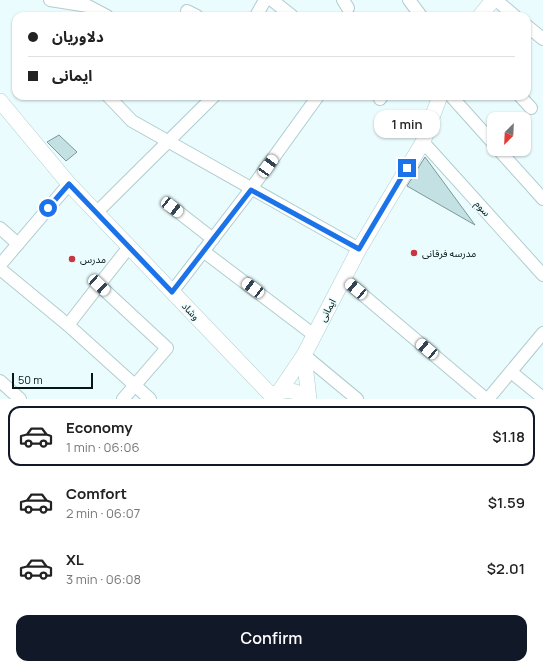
<!DOCTYPE html>
<html lang="en">
<head>
<meta charset="utf-8">
<style>
	:root { --surface:#fff; --page:#f6f6f6; --text:#222; --muted:#767676; --line:#e0e0e0; --accent:#111827 }
	body { margin:0; font-family:Manrope,"Noto Sans Arabic",sans-serif; background:var(--page); color:var(--text); height:100vh; display:flex; flex-direction:column; font-size:15px; white-space:nowrap }
	* { box-sizing:border-box; margin:0 }
	p { font-size:13px; color:var(--muted) }
	.icon { flex:none; width:22px; height:22px; fill:none; stroke:currentColor; stroke-width:2; stroke-linecap:round; stroke-linejoin:round }
	.map { position:relative; height:399px; overflow:hidden }
	.side { display:flex; flex-direction:column; background:var(--surface); flex:1 }
	.side>* { flex:none }
	.hud { position:absolute; left:12px; top:12px; width:519px; height:88px; border-radius:12px; box-shadow:0 1px 3px #0004; display:grid; align-content:center; height:88px; padding:0 16px; background:var(--surface) }
	.needle { width:26px; rotate:204deg }
	.controls { position:absolute; left:487px; top:112px; display:grid; gap:8px }
	.controls a { display:grid; place-items:center; width:44px; height:44px; border-radius:8px; background:var(--surface); box-shadow:0 1px 3px #0004; font-size:20px }
	.scale { position:absolute; left:12px; bottom:10px; width:81px; box-sizing:border-box; padding-left:4px; border:2px solid #0a1515; border-top:0; font-size:11px; line-height:14px; white-space:nowrap; color:#0a1515; -webkit-text-stroke:3px #eafcfd; paint-order:stroke }
	.end { position:absolute; width:18px; height:18px; margin:-9px; border:5px solid #1a73e8; background:#fff; box-shadow:0 0 0 2px #fff }
	.from { border-radius:50% }
	.bubble { position:absolute; height:28px; border-radius:12px; background:var(--surface); box-shadow:0 1px 3px #0004; font-size:13px; font-weight:600; line-height:28px; text-align:center }
	.car { position:absolute; width:12px; height:24px; margin:-12px -6px; border-radius:5px; box-shadow:0 0 3px 1px #0007; background:linear-gradient(#fff 24%,#345 0 40%,#fff 0 76%,#345 0 86%,#fff 0) }
	.hud b { display:flex; align-items:center; gap:14px; height:38px; font-size:15px }
	.hud b+b { border-top:1px solid var(--line) }
	.hud i { width:10px; height:10px; background:var(--text) }
	ul { padding:7px 0 0; list-style:none }
	li { display:flex; align-items:center; gap:12px; height:60px; margin:0 8px 6px; padding:0 8px; border:2px solid transparent; border-radius:12px }
	li div { flex:1 }
	li b { display:block; font-size:15px }
	li em { font-style:normal; font-weight:600 }
	li.on { border-color:var(--accent) }
	li>.icon { width:36px; height:36px; stroke-width:1.5 }
	.button { display:flex; gap:8px; margin-top:auto; padding:8px 16px }
	.button a { flex:1; height:46px; border-radius:12px; background:var(--accent); color:#fff; font-size:16px; font-weight:600; line-height:46px; text-align:center }
	.map>svg:first-child { display:block }
</style>
</head>
<body>
<div class="map">
<svg width="543" height="399" viewBox="0 0 543 399">
	<rect width="100%" height="100%" fill="#eafcfd"/>
	<!-- building -->
	<g fill="#c3e1e3" stroke="#7c989a">
		<path d="M59,135L77,152L66,161L47,142Z"/>
		<path d="M425,157L475,225L407,186Z"/>
	</g>
	<g fill="none" stroke-linecap="round" stroke-linejoin="round">
		<defs>
			<g id="minor">
				<path d="M50,0L88,6L107,16"/>
				<path d="M272,0L292,16"/>
				<path d="M343,0L348,8"/>
				<path d="M409,0L421,16"/>
				<path d="M496,0L515,16"/>
				<path d="M187,11L197,16"/>
				<path d="M256,16L265,0"/>
				<path d="M527,26L543,39"/>
				<path d="M108,96L132,121L359,249"/>
				<path d="M451,96L494,144"/>
				<path d="M520,96L531,108"/>
				<path d="M380,99L382,96"/>
				<path d="M423,142L543,275"/>
				<path d="M498,149L543,199"/>
				<path d="M172,207L213,239"/>
				<path d="M96,213L214,96"/>
				<path d="M0,228L18,244"/>
				<path d="M203,251L314,335"/>
				<path d="M0,265L69,184"/>
				<path d="M0,269L68,325L150,399"/>
				<path d="M344,279L486,399"/>
				<path d="M172,292L251,189L318,96"/>
				<path d="M68,325L99,285"/>
				<path d="M304,355L357,399"/>
				<path d="M511,372L543,398"/>
				<path d="M0,381L20,399"/>
				<path d="M123,399L167,348L99,285L129,247"/>
				<path d="M488,399L543,333"/>
			</g>
			<g id="tertiary">
				<path d="M480,16L493,0"/>
				<path d="M0,101L69,184L271,395"/>
				<path d="M304,355L359,249L423,142L440,96"/>
				<path d="M279,392L304,355L309,399"/>
				<path d="M272,395C284,389 297,389 306,399"/>
			</g>
		</defs>
		<!-- minor casing -->
		<use href="#minor" stroke="#b0cdcf" stroke-width="14"/>
		<!-- tertiary casing -->
		<use href="#tertiary" stroke="#b0cdcf" stroke-width="16"/>
		<!-- minor -->
		<use href="#minor" stroke="#fff" stroke-width="12"/>
		<!-- tertiary -->
		<use href="#tertiary" stroke="#fff" stroke-width="15"/>
	</g>
	<g fill="none" stroke-linecap="round" stroke-linejoin="round">
		<!-- route -->
		<path stroke="#1a73e8" stroke-width="5" d="M48,208L69,184L172,292L251,190L359,249L407,168"/>
	</g>
	<!-- markers -->
	<g fill="#c73741" stroke="#eafcfd" stroke-width="1.5">
		<circle cx="414" cy="253" r="4"/>
		<circle cx="72" cy="259" r="4"/>
	</g>
	<g text-anchor="middle" dominant-baseline="central" stroke-width="3" stroke-linejoin="round" paint-order="stroke">
		<!-- street labels -->
		<g font-size="10" fill="#0a1515" stroke="#eafcfd">
			<text transform="translate(483 208) rotate(48)">سوم</text>
			<text transform="translate(327 310) rotate(-62)">ایمانی</text>
			<text transform="translate(191 311) rotate(46)">وشاد</text>
		</g>
		<!-- poi labels -->
		<g font-size="10" fill="#0a1515" stroke="#eafcfd" text-anchor="start">
			<text x="422" y="253">مدرسه فرقانی</text>
			<text x="80" y="259">مدرس</text>
		</g>
	</g>
</svg>
<div class="controls">
<a><svg class="needle" viewBox="-14 -14 28 28"><path d="M0-13l5 13h-10z" fill="#e53935"/><path d="M0 13l5-13h-10z" fill="#767676"/></svg></a>
</div>
<div class="scale">50 m</div>
<i class="end from" style="left:48px;top:208px"></i>
<i class="end" style="left:407px;top:168px"></i>
<div class="bubble" style="left:374px;top:110px;width:66px">1 min</div>
<i class="car" style="left:268px;top:166px;rotate:35deg"></i>
<i class="car" style="left:172px;top:207px;rotate:128deg"></i>
<i class="car" style="left:99px;top:285px;rotate:133deg"></i>
<i class="car" style="left:253px;top:288px;rotate:307deg"></i>
<i class="car" style="left:356px;top:289px;rotate:310deg"></i>
<i class="car" style="left:427px;top:349px;rotate:310deg"></i>
<div class="hud">
<b><i class="from"></i>دلاوریان</b>
<b><i></i>ایمانی</b>
</div>
</div>
<section class="side">
<ul>
<li class="on"><svg class="icon" aria-label="car" viewBox="0 0 24 24"><path d="M5 17H2v-5l4-1 3-4h7l3 4 3 1v5h-3M9 17h6M6 11h13"/><circle cx="7" cy="17" r="2"/><circle cx="17" cy="17" r="2"/></svg><div><b>Economy</b><p>1 min · 06:06</p></div><em>$1.18</em></li>
<li><svg class="icon" aria-label="car" viewBox="0 0 24 24"><path d="M5 17H2v-5l4-1 3-4h7l3 4 3 1v5h-3M9 17h6M6 11h13"/><circle cx="7" cy="17" r="2"/><circle cx="17" cy="17" r="2"/></svg><div><b>Comfort</b><p>2 min · 06:07</p></div><em>$1.59</em></li>
<li><svg class="icon" aria-label="car" viewBox="0 0 24 24"><path d="M5 17H2v-5l4-1 3-4h7l3 4 3 1v5h-3M9 17h6M6 11h13"/><circle cx="7" cy="17" r="2"/><circle cx="17" cy="17" r="2"/></svg><div><b>XL</b><p>3 min · 06:08</p></div><em>$2.01</em></li>
</ul>
<div class="button"><a>Confirm</a></div>
</section>
</body>
</html>
